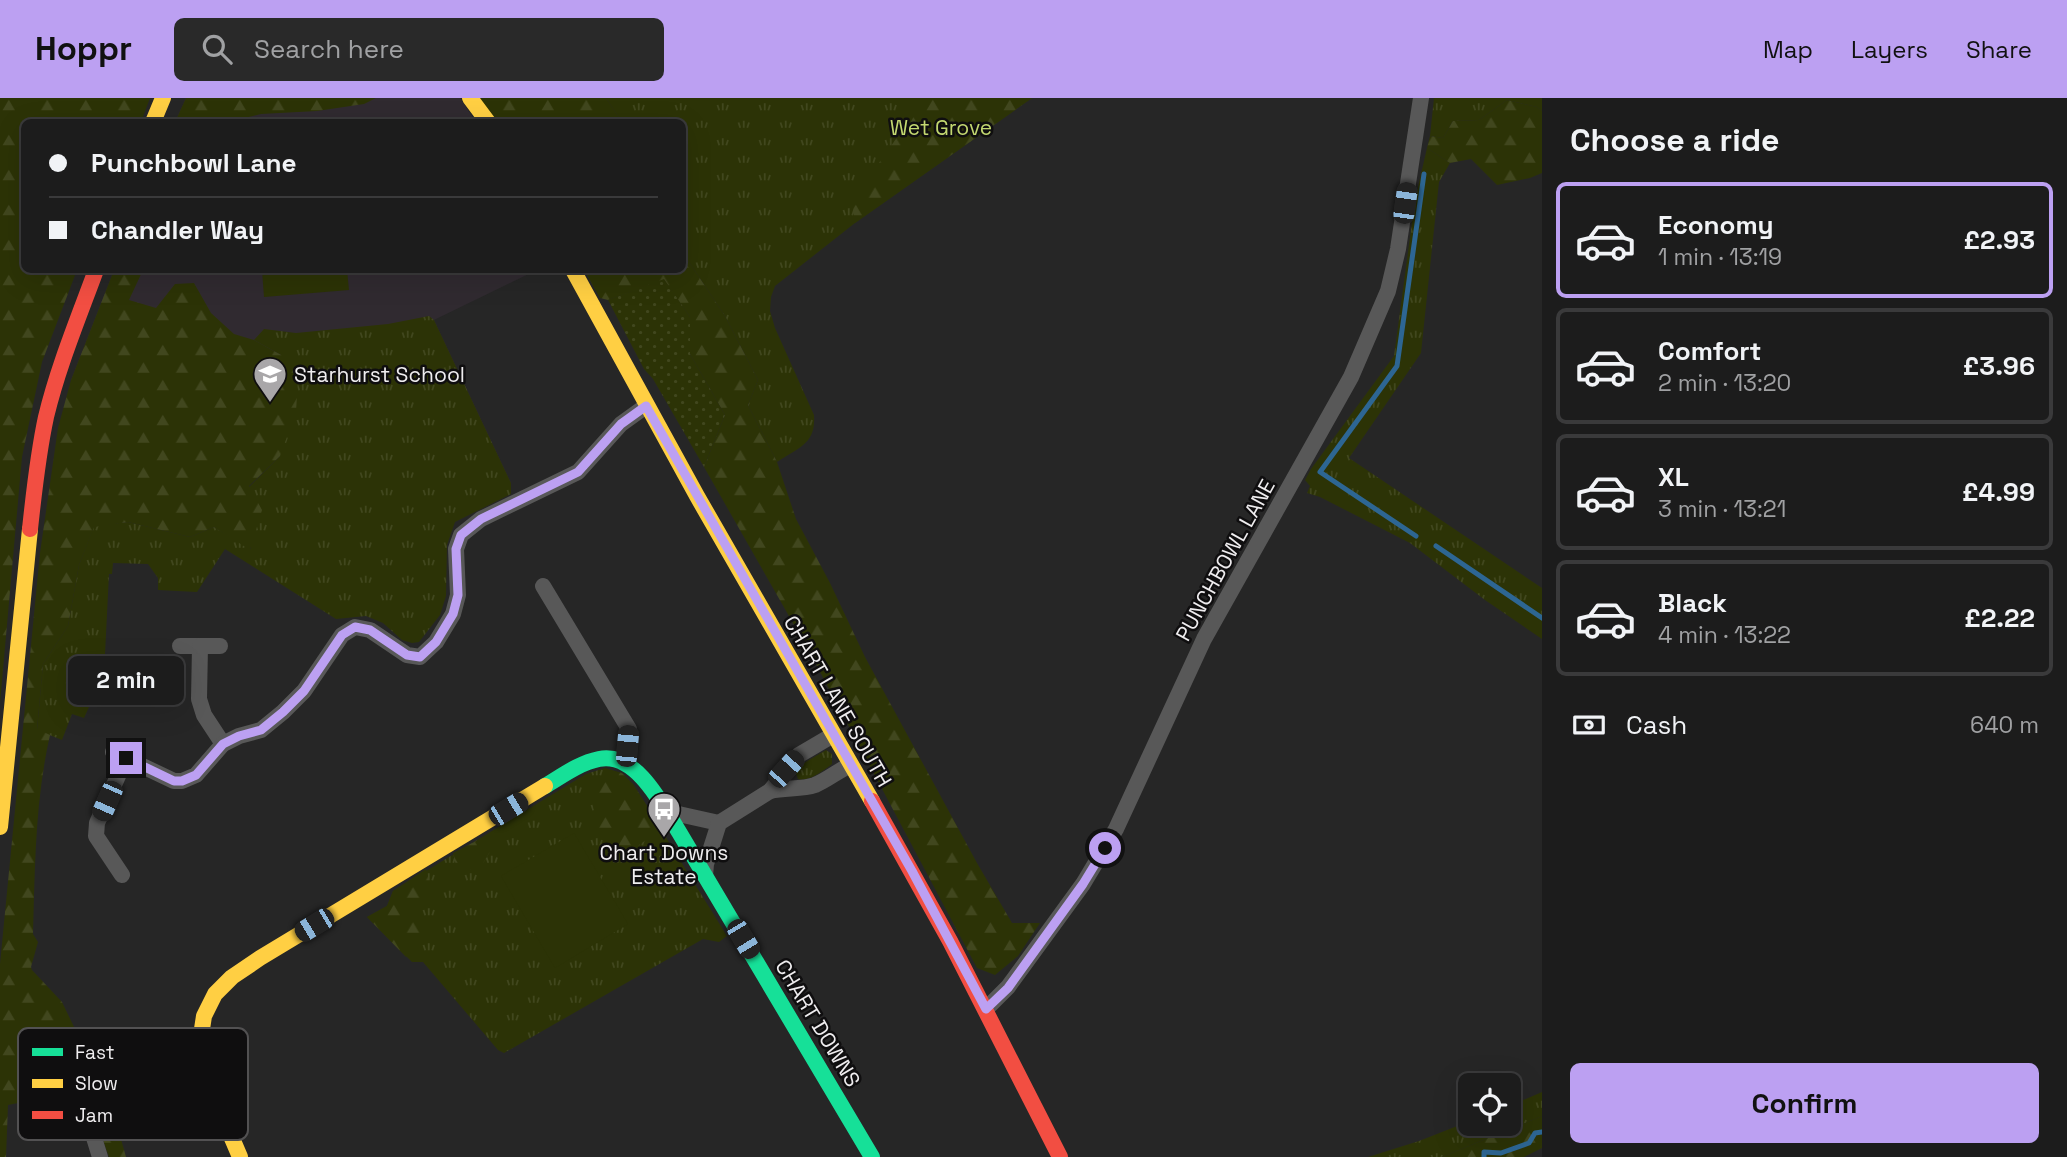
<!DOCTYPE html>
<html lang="en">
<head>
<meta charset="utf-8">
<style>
	:root { --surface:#1c1c1c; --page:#292929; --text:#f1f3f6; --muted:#a0a1a3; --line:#3a3a3b; --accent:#bca0f2 }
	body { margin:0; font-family:"Space Grotesk",sans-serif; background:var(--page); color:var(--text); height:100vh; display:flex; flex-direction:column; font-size:26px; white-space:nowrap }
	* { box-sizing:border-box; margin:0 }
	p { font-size:23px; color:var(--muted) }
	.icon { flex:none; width:38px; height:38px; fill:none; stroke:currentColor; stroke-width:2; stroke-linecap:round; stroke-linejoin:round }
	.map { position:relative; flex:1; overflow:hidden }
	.details { display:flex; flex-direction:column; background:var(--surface); width:525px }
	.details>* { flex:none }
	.top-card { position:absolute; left:21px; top:21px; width:665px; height:154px; border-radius:10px; box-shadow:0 7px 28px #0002,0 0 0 2px var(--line); display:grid; align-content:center; height:154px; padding:0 28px; background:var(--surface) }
	.controls { position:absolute; left:1458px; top:975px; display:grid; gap:14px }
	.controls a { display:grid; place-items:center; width:63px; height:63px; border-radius:10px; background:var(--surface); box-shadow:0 7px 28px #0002,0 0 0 2px var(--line); font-size:35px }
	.end { position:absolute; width:32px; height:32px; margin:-16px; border:9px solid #bca0f2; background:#111; box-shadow:0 0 0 4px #111 }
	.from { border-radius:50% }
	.bubble { position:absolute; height:49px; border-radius:10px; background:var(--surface); box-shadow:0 7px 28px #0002,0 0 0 2px var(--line); font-size:23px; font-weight:600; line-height:49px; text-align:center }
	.car { position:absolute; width:21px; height:42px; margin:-21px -10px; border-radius:9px; box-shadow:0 0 5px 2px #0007; background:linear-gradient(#222 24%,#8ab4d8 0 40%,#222 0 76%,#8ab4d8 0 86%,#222 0) }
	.top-card b { display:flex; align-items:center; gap:24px; height:66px; font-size:26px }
	.top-card b+b { border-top:2px solid var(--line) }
	.top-card i { width:18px; height:18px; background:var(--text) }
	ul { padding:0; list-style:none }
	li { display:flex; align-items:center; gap:21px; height:116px; margin:0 14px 10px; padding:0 14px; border:4px solid var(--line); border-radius:10px }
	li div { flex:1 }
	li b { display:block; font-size:26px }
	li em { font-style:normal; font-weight:600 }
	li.current { border-color:var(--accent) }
	li>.icon { width:63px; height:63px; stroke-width:1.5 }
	h2 { padding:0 28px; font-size:32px; line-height:84px }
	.pay { display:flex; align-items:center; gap:18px; height:77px; padding:0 28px; font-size:26px }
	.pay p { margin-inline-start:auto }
	.cta { display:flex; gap:14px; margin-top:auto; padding:14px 28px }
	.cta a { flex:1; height:80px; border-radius:10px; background:var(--accent); color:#111; font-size:28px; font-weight:600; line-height:80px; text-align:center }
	header { display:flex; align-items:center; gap:42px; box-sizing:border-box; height:98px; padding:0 35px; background:var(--accent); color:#111 }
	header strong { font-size:33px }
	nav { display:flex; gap:38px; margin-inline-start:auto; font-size:24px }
	.search { width:490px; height:63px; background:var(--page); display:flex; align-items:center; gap:18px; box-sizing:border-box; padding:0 24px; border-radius:10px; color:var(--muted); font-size:26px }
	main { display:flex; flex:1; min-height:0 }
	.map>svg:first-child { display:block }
</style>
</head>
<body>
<header>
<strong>Hoppr</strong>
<div class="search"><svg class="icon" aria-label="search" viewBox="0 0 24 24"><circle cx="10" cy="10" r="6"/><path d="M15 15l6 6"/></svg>Search here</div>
<nav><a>Map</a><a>Layers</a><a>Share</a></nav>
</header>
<main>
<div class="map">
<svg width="1542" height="1059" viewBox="0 0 1542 1059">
	<defs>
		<pattern id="grass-tufts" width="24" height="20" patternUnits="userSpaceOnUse" patternTransform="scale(1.75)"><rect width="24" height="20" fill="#2c3306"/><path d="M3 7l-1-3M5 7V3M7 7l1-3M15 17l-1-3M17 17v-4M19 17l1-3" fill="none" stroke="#41471e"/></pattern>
		<pattern id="forest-firs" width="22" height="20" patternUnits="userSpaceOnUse" patternTransform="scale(1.75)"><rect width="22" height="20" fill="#2c3306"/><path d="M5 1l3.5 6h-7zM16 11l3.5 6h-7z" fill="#41471e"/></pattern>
		<pattern id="garden-dots" width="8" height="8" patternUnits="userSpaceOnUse" patternTransform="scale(1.75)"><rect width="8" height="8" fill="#2c3306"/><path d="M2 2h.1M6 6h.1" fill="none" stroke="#41471e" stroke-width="1.8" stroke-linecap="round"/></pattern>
	</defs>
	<rect width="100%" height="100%" fill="#262626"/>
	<!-- built -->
	<g fill="#302a30">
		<path d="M186,0H460L476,24H175Z"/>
		<path d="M114,172H537L434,222L511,385L71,282Z"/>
	</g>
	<!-- grass -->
	<g fill="url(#grass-tufts)">
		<path d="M606,0H1032L855,125L775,188L771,199L770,213L775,230L814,317C816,346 799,349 777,364L748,307L758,282L725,218L683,155L682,24H622Z"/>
		<path d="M1434,0H1542V13L1537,9L1507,2L1479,22L1453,23L1443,40L1430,38Z"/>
		<path d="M1427,50L1450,65L1439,84L1421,255L1349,360L1542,490V541L1485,502L1410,445L1320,399L1307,395L1310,388L1305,382L1311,371L1394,258L1415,102Z"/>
		<path d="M429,218L434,222L511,385V396L455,424L447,447L446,498L440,517L419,544L412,545L402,542L383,525L366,518L336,521L225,451L197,494L158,492V480L148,466L113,465L112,476H109L104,576L84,620L72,616L62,642L37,632L43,566L68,528L79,467L94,428L128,424L190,439L214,429L251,451L249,389L280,358L281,257L254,242L264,231L296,235L388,226Z"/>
		<path d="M826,652L832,656V666C823,673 809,684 798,681L795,673L799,668Z"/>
		<path d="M605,670L633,686L727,838L719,844L703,841L504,955L498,952L423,864H412L367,819L387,808L393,793L586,676Z"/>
		<path d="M1542,994V1018L1442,1059H1368L1419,1043L1470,1023V1026H1508L1509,1008Z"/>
	</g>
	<!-- forest -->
	<g fill="url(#forest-firs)">
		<path d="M0,0H150L141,24H24V172H77L42,264L22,359L0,605Z"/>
		<path d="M186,0H376L364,6L317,13L261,16L228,24H175Z"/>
		<path d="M477,0H606L622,24H495Z"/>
		<path d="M930,0H1032L855,125L852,103L908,24Z"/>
		<path d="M1507,2L1537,9L1542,13V75L1530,80L1497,87L1471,61L1450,65L1427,50L1430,38L1443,40L1453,23L1479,22Z"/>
		<path d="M683,155L725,218L758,282L748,307L777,364L796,421L830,485L865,559L977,765L1012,825H1040L1018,858L995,877L977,870L810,555L704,369L725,317L690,256V219L664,182L608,202L600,200L584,172H682Z"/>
		<path d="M114,172H143L129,202L156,210L175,186L194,185L211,215L234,236L254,242L281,257L298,280L296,314L280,358L249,388L262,412L250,452L214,429L190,439L128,424L94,429L79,467L68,528L43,566L37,631L50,637C35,703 35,769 33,836L38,844L31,869L32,872L62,904L76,933L96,986L112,1009L126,1059H109L71,953L27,959L33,1002L8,1007L6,1059H0V866L40,455L58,330L71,282Z"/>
		<path d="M605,670L622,675L633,686L662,731L633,751L599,741L593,707Z"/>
		<path d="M482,740L490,754L479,772H457L453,755Z"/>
		<path d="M426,771L432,793L419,818L425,839L406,859L367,819L387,808L393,793Z"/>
		<path d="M1542,1018V1050L1524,1059H1442Z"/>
	</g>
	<!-- garden -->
	<path fill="url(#garden-dots)" d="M664,181L690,219V256L725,317L704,369L653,281L644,271L608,202Z"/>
	<!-- pitch -->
	<g fill="#2c3306">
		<path d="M262,172H347L349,192L264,199Z"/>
		<path d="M574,735L628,826L555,870L501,778Z"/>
	</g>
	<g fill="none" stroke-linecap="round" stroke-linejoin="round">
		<!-- stream -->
		<g stroke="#2d6693" stroke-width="5">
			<path d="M1416,438L1320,374L1397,268L1424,76"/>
			<path d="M1436,448L1542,520"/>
			<path d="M1484,1059V1054L1501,1055L1529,1045L1535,1035L1542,1034"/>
		</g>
		<!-- street -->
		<g stroke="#585858" stroke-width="16">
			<path d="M543,488L629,631L625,664"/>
			<path d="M180,548H200L199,601L204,617L223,646"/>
			<path d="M200,548H220"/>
			<path d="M113,654L174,683H182L196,677L223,646L239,638L261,632L283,614L304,593L342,537L355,529L370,532L407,557L420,559L436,544L453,516L458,497L456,451L461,437L481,421L578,374L621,326L646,308"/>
			<path d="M770,693C785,689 801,692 815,687C827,682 838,673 850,667"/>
			<path d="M665,713L719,725"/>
			<path d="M122,777L96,738L97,725L126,660"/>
			<path d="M705,778L706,766L719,725L770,693L799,657L833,637"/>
			<path d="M986,911L1008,889L1083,786L1116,731L1204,541L1351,279L1388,193L1398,151L1421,0"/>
			<path d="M91,1030L100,1059"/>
		</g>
		<!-- fast -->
		<path stroke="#16e098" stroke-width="16" d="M545,688C562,678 579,665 599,661C636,653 663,708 679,734L872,1059"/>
		<!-- slow -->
		<g stroke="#ffcf43" stroke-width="16">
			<path d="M470,0L488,24"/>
			<path d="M153,24L163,0"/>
			<path d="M573,172L697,398L872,703"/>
			<path d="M0,729L30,431"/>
			<path d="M240,1059L202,970L200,944L204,918L215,896L232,879L260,860L545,688"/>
		</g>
		<!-- jam -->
		<g stroke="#f24e42" stroke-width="16">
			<path d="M30,431C34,393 38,356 46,319C58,269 78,221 96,172"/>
			<path d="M872,703L950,843L1060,1059"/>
		</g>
	</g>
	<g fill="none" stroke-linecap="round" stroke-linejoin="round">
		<!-- route -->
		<path stroke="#bca0f2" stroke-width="9" d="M126,660L174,683H182L196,677L223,646L239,638L261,632L283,614L304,593L342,537L355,529L370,532L407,557L420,559L436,544L453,516L458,497L456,451L461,437L481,421L578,374L621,326L646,308L912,773L986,911L1008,890L1083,786L1105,750"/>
	</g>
	<!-- icons -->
	<defs>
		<symbol id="school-pin" viewBox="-11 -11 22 30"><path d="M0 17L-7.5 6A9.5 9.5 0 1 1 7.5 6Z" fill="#a9a7a9" stroke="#0f0e0f"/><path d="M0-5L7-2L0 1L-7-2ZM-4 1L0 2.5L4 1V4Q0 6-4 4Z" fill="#fff"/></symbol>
		<symbol id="bus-pin" viewBox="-11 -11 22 30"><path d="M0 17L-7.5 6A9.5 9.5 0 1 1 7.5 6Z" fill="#a9a7a9" stroke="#0f0e0f"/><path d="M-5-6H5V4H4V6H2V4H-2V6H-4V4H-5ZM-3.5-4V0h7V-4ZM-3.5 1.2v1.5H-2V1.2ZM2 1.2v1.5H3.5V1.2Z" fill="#fff"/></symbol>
	</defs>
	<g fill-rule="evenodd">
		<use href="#school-pin" x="251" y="257" width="38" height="52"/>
		<use href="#bus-pin" x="645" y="692" width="38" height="52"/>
	</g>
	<g text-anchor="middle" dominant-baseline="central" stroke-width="5" stroke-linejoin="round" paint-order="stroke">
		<!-- park labels -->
		<g font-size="21" fill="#c3d870" stroke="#0f0e0f">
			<text x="941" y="29">Wet Grove</text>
		</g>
		<!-- poi labels -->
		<g font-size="21" fill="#efedef" stroke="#0f0e0f" text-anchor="start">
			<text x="294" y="276">Starhurst School</text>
			<text x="664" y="754" text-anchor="middle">Chart Downs<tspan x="664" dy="24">Estate</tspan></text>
		</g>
		<!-- street labels -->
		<g font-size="21" fill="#efedef" stroke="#0f0e0f">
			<text transform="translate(1225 462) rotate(-61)">PUNCHBOWL LANE</text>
			<text transform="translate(838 603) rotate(60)">CHART LANE SOUTH</text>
			<text transform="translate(818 925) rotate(59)">CHART DOWNS</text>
		</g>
	</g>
	<!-- legend -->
	<rect x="18" y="930" width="230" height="112" rx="10" fill="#0f0e0f" stroke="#525152" stroke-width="2"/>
	<rect x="32" y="950" width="31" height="8" fill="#16e098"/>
	<rect x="32" y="981" width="31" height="9" fill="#ffcf43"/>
	<rect x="32" y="1013" width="31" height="8" fill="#f24e42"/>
	<g font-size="19" fill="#efedef">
		<text x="75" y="961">Fast</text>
		<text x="75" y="992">Slow</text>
		<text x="75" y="1024">Jam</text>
	</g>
</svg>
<div class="controls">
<a><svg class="icon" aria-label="locate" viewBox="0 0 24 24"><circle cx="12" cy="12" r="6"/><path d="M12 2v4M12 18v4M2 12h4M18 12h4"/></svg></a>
</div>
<i class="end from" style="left:1105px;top:750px"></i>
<i class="end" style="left:126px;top:660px"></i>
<div class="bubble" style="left:68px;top:558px;width:116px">2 min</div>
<i class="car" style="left:1405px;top:105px;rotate:8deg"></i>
<i class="car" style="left:627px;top:648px;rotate:5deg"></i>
<i class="car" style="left:786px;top:671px;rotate:42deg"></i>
<i class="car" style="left:107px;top:703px;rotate:204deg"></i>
<i class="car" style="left:508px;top:711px;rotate:59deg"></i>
<i class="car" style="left:314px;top:827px;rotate:239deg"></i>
<i class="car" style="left:743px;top:841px;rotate:149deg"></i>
<div class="top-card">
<b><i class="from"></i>Punchbowl Lane</b>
<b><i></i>Chandler Way</b>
</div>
</div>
<section class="details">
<h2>Choose a ride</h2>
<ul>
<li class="current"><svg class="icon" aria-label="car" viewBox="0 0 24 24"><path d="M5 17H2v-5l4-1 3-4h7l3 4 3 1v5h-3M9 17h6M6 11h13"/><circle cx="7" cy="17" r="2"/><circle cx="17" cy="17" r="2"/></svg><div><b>Economy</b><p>1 min · 13:19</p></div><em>£2.93</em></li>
<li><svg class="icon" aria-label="car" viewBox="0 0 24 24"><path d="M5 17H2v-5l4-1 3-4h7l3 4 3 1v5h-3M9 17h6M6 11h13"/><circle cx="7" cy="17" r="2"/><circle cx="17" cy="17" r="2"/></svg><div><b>Comfort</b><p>2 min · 13:20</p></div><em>£3.96</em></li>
<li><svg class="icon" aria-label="car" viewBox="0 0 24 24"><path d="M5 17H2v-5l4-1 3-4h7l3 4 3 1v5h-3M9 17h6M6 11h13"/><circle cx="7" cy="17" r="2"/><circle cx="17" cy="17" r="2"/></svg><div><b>XL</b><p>3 min · 13:21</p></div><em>£4.99</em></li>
<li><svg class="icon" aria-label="car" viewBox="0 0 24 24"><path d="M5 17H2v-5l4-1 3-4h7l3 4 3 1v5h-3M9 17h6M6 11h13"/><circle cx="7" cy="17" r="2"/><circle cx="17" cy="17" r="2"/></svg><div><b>Black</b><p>4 min · 13:22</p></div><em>£2.22</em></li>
</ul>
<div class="pay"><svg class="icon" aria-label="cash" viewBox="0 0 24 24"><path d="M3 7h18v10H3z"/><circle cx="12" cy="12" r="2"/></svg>Cash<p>640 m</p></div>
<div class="cta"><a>Confirm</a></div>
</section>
</main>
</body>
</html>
